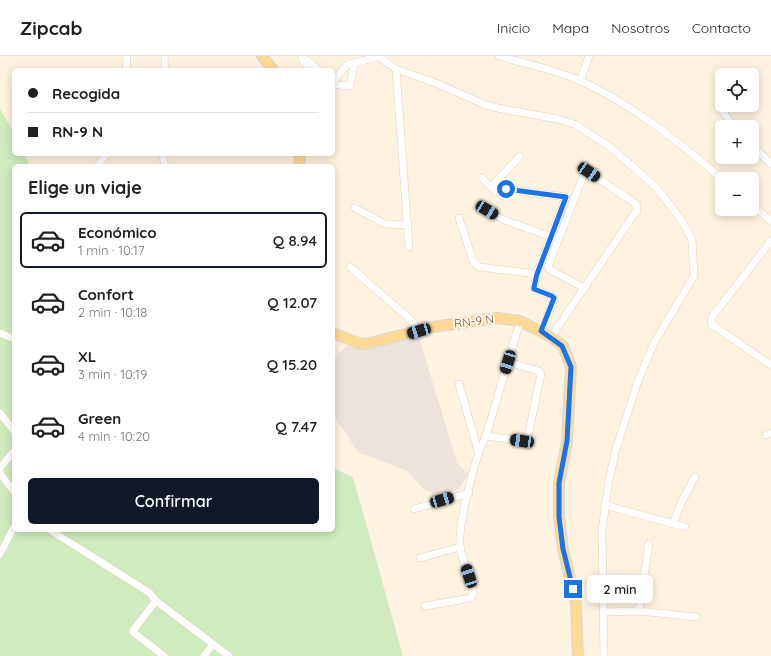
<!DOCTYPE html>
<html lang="es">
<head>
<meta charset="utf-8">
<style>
	:root { --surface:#fff; --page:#f2f2f2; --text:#202124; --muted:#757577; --line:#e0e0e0; --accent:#111827 }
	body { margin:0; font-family:Quicksand,sans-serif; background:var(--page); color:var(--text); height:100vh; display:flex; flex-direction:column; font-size:15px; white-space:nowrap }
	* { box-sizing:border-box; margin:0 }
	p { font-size:13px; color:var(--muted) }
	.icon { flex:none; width:22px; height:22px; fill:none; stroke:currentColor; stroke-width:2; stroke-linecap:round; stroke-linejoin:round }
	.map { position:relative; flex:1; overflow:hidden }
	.drawer { position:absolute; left:12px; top:108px; width:323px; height:368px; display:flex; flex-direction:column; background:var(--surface); border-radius:6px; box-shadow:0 2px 10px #0003 }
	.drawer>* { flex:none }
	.top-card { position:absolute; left:12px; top:12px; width:323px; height:88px; border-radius:6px; box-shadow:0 2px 10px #0003; display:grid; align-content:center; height:88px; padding:0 16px; background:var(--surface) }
	.fabs { position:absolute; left:715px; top:12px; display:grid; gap:8px }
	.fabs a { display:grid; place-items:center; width:44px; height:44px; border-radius:6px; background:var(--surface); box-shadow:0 2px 10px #0003; font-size:20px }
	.end { position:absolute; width:18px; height:18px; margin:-9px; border:5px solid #1a73e8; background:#fff; box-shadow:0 0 0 2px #fff }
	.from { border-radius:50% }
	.bubble { position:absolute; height:28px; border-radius:6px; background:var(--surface); box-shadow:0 2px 10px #0003; font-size:13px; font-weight:600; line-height:28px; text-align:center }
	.car { position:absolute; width:12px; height:24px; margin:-12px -6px; border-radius:5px; box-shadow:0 0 3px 1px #0007; background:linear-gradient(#222 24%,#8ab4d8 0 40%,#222 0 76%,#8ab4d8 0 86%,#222 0) }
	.top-card b { display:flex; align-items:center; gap:14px; height:38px; font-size:15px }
	.top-card b+b { border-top:1px solid var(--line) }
	.top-card i { width:10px; height:10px; background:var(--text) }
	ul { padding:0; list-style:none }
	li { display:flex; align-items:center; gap:12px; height:56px; margin:0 8px 6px; padding:0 8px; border:2px solid transparent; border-radius:6px }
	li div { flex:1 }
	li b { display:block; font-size:15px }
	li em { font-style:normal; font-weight:600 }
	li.current { border-color:var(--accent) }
	li>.icon { width:36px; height:36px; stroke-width:1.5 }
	h2 { padding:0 16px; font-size:18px; line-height:48px }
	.primary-button { display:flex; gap:8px; margin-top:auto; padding:8px 16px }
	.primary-button a { flex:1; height:46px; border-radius:6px; background:var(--accent); color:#fff; font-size:16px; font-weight:600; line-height:46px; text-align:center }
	header { display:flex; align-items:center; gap:24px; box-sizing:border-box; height:56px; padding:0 20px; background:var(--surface); border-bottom:1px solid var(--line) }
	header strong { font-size:19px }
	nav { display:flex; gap:22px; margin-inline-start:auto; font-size:14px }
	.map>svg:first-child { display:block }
</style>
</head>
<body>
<header>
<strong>Zipcab</strong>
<nav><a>Inicio</a><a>Mapa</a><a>Nosotros</a><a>Contacto</a></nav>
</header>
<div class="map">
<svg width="771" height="600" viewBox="0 0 771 600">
	<rect width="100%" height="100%" fill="#fef3e0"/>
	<!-- industrial -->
	<path fill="#ece4dc" d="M419,281L457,407L468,418L459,433L441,440L423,433L407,415L358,396L333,358V304L346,290L362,291Z"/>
	<!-- green -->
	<path fill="#d0ecbe" d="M0,52L14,78V98H24L30,110H14V474H333V412L353,421L403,600H0Z"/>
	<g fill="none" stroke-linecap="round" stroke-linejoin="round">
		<defs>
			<g id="street">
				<path d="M302,0L319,14"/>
				<path d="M378,0L396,13L433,26L486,49L502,53L558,63L576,69L609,90L656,131L682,165L692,184L694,220L654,287L638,325L616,393L609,424L602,475L604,600"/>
				<path d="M499,0C526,8 557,14 581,25C632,48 680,87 722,123"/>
				<path d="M302,3L310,14"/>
				<path d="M396,13L409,191"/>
				<path d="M126,14L127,0"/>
				<path d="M165,14V0"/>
				<path d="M580,25L589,0"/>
				<path d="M333,26L347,9L380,0"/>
				<path d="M333,26L338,29L350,30L354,8"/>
				<path d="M720,51L734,71"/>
				<path d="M752,89L771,108"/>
				<path d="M162,98L165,110"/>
				<path d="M97,110L107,98"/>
				<path d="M482,122L496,136L507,133L566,141L537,218L534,231L535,233L552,240L554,243L541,275"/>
				<path d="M491,131L520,100"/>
				<path d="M752,149L771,165"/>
				<path d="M481,150L504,164L552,181"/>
				<path d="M355,152L385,168L408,169"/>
				<path d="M459,162L473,205L479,211L537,218"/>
				<path d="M771,185L712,261L711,268L771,309"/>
				<path d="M350,211L411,264L419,275"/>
				<path d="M0,277L14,283"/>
				<path d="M551,281L637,154V149L633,146L589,116H585L548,210L549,213L584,232"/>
				<path d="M459,328L478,395"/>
				<path d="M0,357L14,375"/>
				<path d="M766,379L771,377"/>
				<path d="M486,380L522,385L528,380L541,318L539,315L508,306"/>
				<path d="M0,412L14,395"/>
				<path d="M0,417L14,436"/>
				<path d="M604,449L685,471"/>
				<path d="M414,453L469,437"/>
				<path d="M673,468L682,445L695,421"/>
				<path d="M50,474L150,537L156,545L229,600"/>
				<path d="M0,498L14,471"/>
				<path d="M420,502L460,491"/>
				<path d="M156,545L134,573L133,576L164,600"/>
				<path d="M425,550L471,542L473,538C474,522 461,506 460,490C458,467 475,401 486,380L520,265"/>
				<path d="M639,555L649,488"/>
				<path d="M603,556L639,555L696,561"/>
				<path d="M204,600L213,588"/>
			</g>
			<g id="primary">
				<path d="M262,0L273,14"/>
				<path d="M299,110L300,98"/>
				<path d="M333,277L358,287L366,288L433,271L497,262L520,265L551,281L563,290L571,311L567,385L559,427V461L563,493L576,547L578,600"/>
			</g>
		</defs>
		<!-- street casing -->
		<use href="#street" stroke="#e3cfbc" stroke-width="8"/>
		<!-- primary casing -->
		<use href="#primary" stroke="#ded7d3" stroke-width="12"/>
		<!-- street -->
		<use href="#street" stroke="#fff" stroke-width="7"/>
		<!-- primary -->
		<use href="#primary" stroke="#ffda96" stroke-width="10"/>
	</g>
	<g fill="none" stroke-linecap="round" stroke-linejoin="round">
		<!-- route -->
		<path stroke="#1a73e8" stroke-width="5" d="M506,133L566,141L537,218L534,231V233L552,240L554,242L541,275L562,290L571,311L567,385L559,427V461L563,493L573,533"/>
	</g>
	<g text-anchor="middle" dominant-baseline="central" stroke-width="3.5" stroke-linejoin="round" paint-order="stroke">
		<!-- street labels -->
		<g font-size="12" fill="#775846" stroke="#fff7e8">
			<text transform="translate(474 265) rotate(-7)">RN-9 N</text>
		</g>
	</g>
</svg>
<div class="fabs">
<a><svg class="icon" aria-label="locate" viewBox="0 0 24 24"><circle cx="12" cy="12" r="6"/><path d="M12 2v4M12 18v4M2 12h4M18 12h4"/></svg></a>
<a>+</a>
<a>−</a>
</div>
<i class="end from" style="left:506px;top:133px"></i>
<i class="end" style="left:573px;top:533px"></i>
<div class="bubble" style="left:587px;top:519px;width:66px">2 min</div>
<i class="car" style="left:589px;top:116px;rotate:124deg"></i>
<i class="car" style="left:487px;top:154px;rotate:121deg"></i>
<i class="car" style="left:419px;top:275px;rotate:254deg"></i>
<i class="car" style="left:508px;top:306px;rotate:197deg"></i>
<i class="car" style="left:522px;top:385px;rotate:278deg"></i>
<i class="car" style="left:442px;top:444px;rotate:74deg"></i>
<i class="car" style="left:469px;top:520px;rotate:342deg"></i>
<div class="top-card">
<b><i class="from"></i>Recogida</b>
<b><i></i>RN-9 N</b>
</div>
<section class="drawer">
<h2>Elige un viaje</h2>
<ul>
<li class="current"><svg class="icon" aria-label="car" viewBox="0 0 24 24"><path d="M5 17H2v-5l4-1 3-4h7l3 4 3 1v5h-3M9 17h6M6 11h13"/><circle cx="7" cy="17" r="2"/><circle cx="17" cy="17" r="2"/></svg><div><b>Económico</b><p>1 min · 10:17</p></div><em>Q 8.94</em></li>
<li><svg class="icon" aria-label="car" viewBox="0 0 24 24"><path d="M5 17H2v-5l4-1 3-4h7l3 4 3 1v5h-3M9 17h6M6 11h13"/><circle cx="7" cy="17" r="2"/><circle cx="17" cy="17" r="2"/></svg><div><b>Confort</b><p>2 min · 10:18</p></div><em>Q 12.07</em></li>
<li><svg class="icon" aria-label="car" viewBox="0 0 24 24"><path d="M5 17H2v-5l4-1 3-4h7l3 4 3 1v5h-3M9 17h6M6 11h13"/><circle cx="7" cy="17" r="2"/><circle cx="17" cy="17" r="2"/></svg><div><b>XL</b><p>3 min · 10:19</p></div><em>Q 15.20</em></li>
<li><svg class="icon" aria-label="car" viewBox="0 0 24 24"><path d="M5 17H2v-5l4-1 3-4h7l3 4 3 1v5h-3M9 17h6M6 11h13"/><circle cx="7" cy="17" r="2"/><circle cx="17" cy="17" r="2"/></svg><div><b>Green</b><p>4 min · 10:20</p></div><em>Q 7.47</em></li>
</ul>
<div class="primary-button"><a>Confirmar</a></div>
</section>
</div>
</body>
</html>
